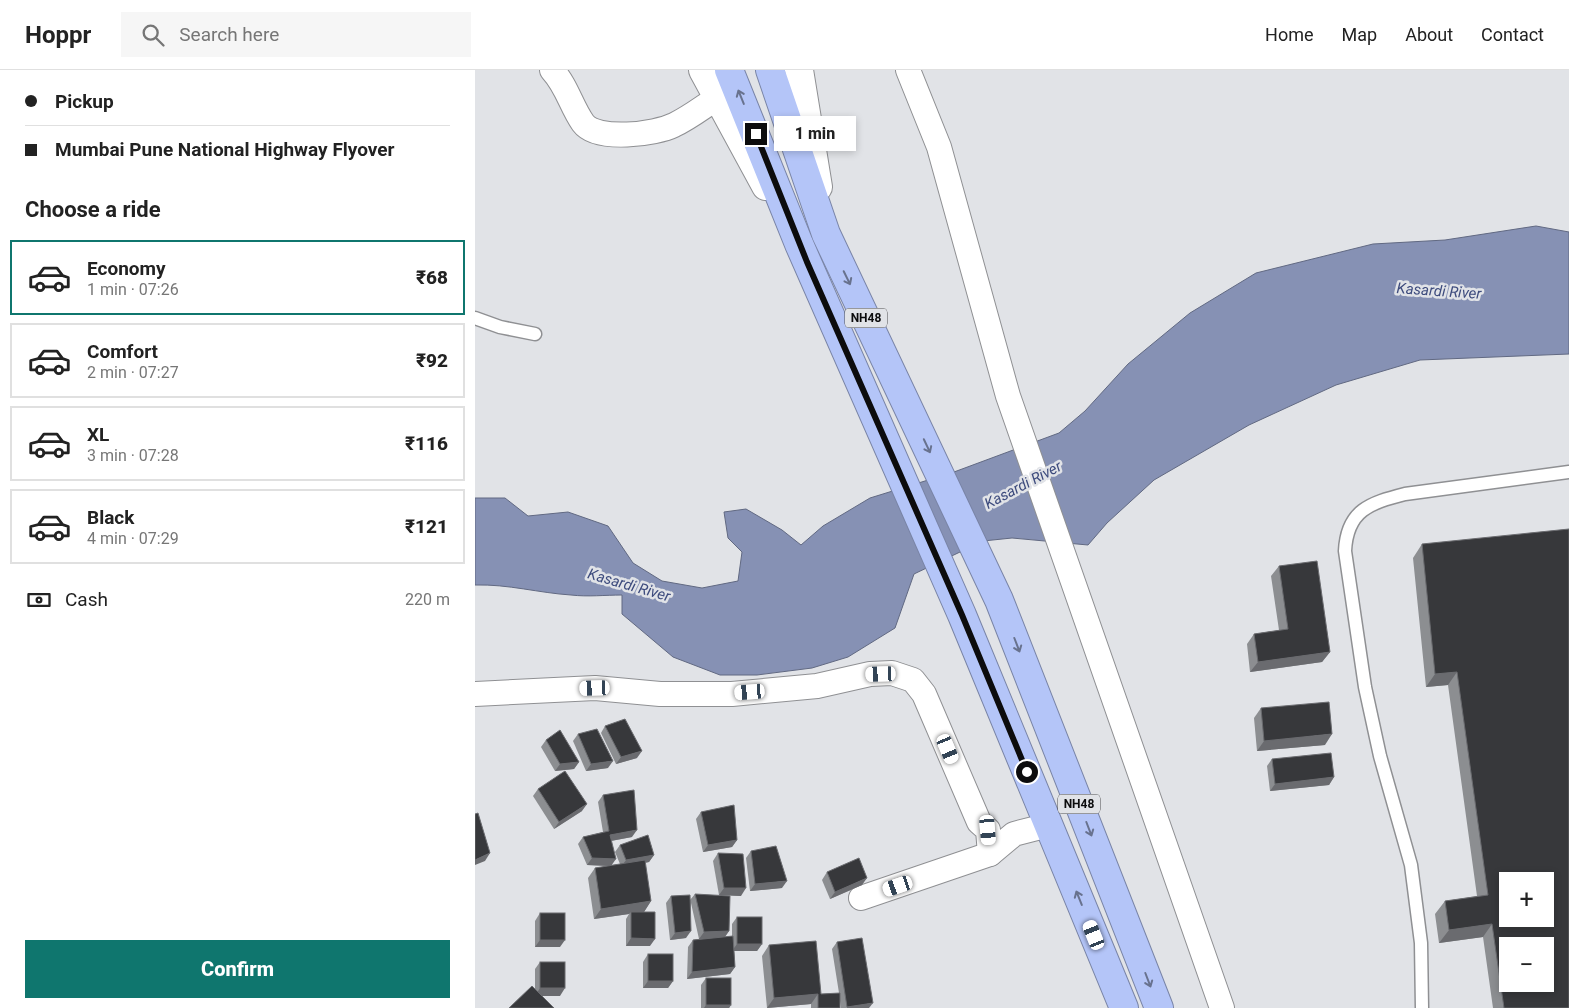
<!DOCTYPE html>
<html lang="en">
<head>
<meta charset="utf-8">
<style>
	:root { --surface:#fff; --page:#f6f6f6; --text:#222; --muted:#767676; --line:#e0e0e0; --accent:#0f766e }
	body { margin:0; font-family:Roboto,sans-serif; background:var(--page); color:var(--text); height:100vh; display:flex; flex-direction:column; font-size:19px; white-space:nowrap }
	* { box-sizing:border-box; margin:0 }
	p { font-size:16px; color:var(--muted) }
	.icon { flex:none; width:28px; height:28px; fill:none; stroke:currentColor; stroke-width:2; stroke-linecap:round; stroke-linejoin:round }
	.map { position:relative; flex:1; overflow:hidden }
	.details { display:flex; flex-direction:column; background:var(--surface); width:475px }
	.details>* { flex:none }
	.hud { display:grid; align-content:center; height:110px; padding:0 25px; background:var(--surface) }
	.controls { position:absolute; left:1024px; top:802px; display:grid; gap:10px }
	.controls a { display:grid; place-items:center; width:55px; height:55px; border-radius:0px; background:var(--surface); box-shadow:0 2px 8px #0003; font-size:25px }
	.end { position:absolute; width:22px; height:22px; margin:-11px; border:6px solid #0c0c0d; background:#fff; box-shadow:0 0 0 2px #fff }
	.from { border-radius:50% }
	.bubble { position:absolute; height:35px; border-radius:0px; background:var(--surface); box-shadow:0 2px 8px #0003; font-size:16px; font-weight:800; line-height:35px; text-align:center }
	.car { position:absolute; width:15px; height:30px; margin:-15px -8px; border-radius:6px; box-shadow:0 0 4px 1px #0007; background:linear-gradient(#fff 24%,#345 0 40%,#fff 0 76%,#345 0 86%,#fff 0) }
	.hud b { display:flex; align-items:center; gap:18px; height:48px; font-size:19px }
	.hud b+b { border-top:1px solid var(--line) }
	.hud i { width:12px; height:12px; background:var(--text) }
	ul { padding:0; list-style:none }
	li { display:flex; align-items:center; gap:15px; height:75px; margin:0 10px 8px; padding:0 15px; border:2px solid var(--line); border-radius:0px }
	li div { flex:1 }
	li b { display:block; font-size:19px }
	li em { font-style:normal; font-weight:800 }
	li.on { border-color:var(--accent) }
	li>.icon { width:45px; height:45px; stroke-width:1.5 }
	h2 { padding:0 25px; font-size:22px; line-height:60px }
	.pay { display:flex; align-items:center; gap:12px; height:55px; padding:0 25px; font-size:19px }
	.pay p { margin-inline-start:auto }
	.action { display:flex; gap:10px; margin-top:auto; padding:10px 25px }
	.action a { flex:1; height:58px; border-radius:0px; background:var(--accent); color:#fff; font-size:20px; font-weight:800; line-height:58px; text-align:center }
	header { display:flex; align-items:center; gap:30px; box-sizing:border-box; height:70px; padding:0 25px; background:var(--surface); border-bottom:1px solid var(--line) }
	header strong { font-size:24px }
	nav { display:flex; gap:28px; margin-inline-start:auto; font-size:18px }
	.search { width:350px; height:45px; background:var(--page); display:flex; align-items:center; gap:12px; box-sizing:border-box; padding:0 18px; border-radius:0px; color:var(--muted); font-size:19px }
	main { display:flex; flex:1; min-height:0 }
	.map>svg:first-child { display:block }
</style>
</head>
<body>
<header>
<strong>Hoppr</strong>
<div class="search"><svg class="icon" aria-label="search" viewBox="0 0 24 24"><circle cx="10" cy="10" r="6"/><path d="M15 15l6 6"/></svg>Search here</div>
<nav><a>Home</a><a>Map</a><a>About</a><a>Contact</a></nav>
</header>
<main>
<section class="details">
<div class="hud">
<b><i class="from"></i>Pickup</b>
<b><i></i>Mumbai Pune National Highway Flyover</b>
</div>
<h2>Choose a ride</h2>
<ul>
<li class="on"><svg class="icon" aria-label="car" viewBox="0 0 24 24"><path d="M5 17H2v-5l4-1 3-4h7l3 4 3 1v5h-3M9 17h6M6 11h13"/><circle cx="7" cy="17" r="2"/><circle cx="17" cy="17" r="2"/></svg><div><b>Economy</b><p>1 min · 07:26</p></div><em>₹68</em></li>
<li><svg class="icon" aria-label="car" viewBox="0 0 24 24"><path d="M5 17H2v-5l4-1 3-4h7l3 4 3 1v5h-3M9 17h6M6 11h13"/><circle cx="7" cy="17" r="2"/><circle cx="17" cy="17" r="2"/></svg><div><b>Comfort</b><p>2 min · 07:27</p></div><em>₹92</em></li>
<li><svg class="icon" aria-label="car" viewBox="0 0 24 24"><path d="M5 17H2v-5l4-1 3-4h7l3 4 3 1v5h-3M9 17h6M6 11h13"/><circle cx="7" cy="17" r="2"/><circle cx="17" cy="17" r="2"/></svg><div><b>XL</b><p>3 min · 07:28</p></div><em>₹116</em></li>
<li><svg class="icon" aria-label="car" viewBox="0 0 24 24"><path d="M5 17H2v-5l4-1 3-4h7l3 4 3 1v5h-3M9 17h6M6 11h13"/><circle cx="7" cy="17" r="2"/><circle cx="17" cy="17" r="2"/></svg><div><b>Black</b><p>4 min · 07:29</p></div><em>₹121</em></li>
</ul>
<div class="pay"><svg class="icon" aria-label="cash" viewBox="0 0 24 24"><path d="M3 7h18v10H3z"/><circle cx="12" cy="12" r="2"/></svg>Cash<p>220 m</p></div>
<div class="action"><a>Confirm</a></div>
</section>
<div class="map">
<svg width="1094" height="938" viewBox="0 0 1094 938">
	<rect width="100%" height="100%" fill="#e1e3e7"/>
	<!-- water -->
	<path fill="#8691b4" stroke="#616982" d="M1061,156L1094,162V284L945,290L861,315L774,355L679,410L632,453L613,475L537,468L508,471L439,504L420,558L373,587L337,598L282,605H245L198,587L147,544V525C130,525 113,527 96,525C64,523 33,514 0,515V428H30L53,446L93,442L133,456L158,493L187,511L227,518L263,511L267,482L253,468L249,442L271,439L307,460L326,475L348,456L395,428L479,402L584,363L610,341L653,294L715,243L781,203L898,174L970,170Z"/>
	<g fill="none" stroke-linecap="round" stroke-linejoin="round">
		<defs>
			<g id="lane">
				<path d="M0,248L25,257L60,264"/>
				<path d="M947,938L946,873L936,795L905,686L890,617L870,481C872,440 895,433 930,424L1094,402"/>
			</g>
			<g id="street">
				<path d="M77,0C92,16 96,36 108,53C122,72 181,64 199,55C214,48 228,37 242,28"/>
				<path d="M433,0L464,77L533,326L747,938"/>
				<path d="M0,624L120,618L185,624H257L342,616L395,604L417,603L438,610L449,624L504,752L513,760L515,784L539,764L574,755"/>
				<path d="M386,828L515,784"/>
			</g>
			<g id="secondary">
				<path d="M228,0L291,116"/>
				<path d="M324,0L343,117"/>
			</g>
			<g id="highway">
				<path d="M254,0L324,174L487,545L649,938"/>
				<path d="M295,0L351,164L524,530L684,938"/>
			</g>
		</defs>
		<!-- lane casing -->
		<use href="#lane" stroke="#8f9093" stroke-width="15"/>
		<!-- street casing -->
		<use href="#street" stroke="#8f9093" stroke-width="26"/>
		<!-- secondary casing -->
		<use href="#secondary" stroke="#8f9093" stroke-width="30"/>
		<!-- highway casing -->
		<use href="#highway" stroke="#7984a6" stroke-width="30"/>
		<!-- lane -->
		<use href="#lane" stroke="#fff" stroke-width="12"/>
		<!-- street -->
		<use href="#street" stroke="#fff" stroke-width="24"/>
		<!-- secondary -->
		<use href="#secondary" stroke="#fff" stroke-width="28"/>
		<!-- highway -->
		<use href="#highway" stroke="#b4c5f8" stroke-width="28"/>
	</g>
	<!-- wall -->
	<g fill="#8c8e91">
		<path d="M947,474L1094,938H1018L1008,867L964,873L960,844L970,831L1002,826L973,615L951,617L938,488Z"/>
		<path d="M804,496L855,582L847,592L775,602L772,574L779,564L804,560L796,506Z"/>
		<path d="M786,638L850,675L782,681L779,648Z"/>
		<path d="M130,656L162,688L141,694L126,663Z"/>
		<path d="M103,664L133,698L111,701L98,671Z"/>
		<path d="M71,670L104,692L99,699L80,701L66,677Z"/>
		<path d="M797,689L859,707L854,715L795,721L792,696Z"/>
		<path d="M63,719L107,741L79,759L58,726Z"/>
		<path d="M128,725L157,767L136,771L137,795L145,794L140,782L145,775L179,785L174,792L170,793L176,831L169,842L175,876H151V849L154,844L119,849L113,808L120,798L132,796L112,795L103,774L108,767L128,762L123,732Z"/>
		<path d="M226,742L262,770L257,777L228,782L221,749Z"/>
		<path d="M276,781L307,818L275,821L271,788Z"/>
		<path d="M243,783L266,826L244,825L238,791Z"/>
		<path d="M352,802L387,815L355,829L347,810Z"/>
		<path d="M220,824L254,861L250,867L257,866V854L262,847L287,874L282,881H259L260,897L255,904L212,909L213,877L218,870L224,869L216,833L211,868L195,870L191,833L196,826L215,830Z"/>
		<path d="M65,843L85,877H60V851Z"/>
		<path d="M362,872L394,938H366L365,931V938H336V934L292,938L287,886L294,875L346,924L364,923L357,879Z"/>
		<path d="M173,884L198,911L193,918H168V892Z"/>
		<path d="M65,892L85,926H66L60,919V899Z"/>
		<path d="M231,908L256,935L254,938H226V915Z"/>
	</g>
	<!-- shaded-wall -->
	<g fill="#6a6b6f">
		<path d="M855,582L847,592L775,602L783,592Z"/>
		<path d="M982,602L973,615L951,617L960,604Z"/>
		<path d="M857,664L850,675L782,681L789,671Z"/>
		<path d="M167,681L162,688L141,694L146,687Z"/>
		<path d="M138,691L133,698L111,701L116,694Z"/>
		<path d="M104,692L99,699L80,701L85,694Z"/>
		<path d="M859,707L854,715L795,721L800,714Z"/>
		<path d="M112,734L107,741L79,759L84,752Z"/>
		<path d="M162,760L157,767L130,772L135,765Z"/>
		<path d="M262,770L257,777L228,782L233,775Z"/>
		<path d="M15,783L10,791L0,795V790Z"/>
		<path d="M179,785L174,792L146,797L151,790Z"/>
		<path d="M117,788L141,789L136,796L112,795Z"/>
		<path d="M392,808L387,815L355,829L360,822Z"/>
		<path d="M312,811L307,818L275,821L280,814Z"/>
		<path d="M249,818H271L266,826L244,825Z"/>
		<path d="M176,831L169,842H156L154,844L119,849L126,839Z"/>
		<path d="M1017,854L1008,867L964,873L974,860Z"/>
		<path d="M216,861L211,868L195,870L200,863Z"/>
		<path d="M254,861L249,868L224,869L229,862Z"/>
		<path d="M156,868L180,869L175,876H151Z"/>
		<path d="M65,870H90L85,877H60Z"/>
		<path d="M262,874H287L282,881H257Z"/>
		<path d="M260,897L255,904L212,909L217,902Z"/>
		<path d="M173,911H198L193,918H168Z"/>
		<path d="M65,918H90L85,926H60Z"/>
		<path d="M343,924L336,934L292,938L299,928Z"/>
		<path d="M398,933L394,938H372V937Z"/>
		<path d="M231,935H256L254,938H229Z"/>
	</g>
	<!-- building -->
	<g fill="#37383b" stroke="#6a6b6f" fill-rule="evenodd">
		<path d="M1094,459V938H1029L1017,854L974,860L970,831L1013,825L982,602L960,604L947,474ZM1032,811H1070V849H1032ZM1032,876H1070V914H1032Z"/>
		<path d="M842,491L855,582L783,592L779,564L813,559L804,496Z"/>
		<path d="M854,632L857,664L789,671L786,638Z"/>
		<path d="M150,649L167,681L146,687L130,656Z"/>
		<path d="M122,659L138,691L116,694L103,664Z"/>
		<path d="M85,660L104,692L85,694L71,670Z"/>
		<path d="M856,683L859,707L800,714L797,689Z"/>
		<path d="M90,701L112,734L84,752L63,719Z"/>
		<path d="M159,720L162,760L135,765L141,789L117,788L108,767L134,761L128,725Z"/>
		<path d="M259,735L262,770L233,775L226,742Z"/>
		<path d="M3,743L15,783L0,790V744Z"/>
		<path d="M173,765L179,785L151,790L145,775Z"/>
		<path d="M301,776L312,811L280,814L276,781Z"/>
		<path d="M243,783L268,784L271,818H249Z"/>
		<path d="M384,788L392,808L360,822L352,802Z"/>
		<path d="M170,790L176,831L126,839L120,798Z"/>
		<path d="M220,824L255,826L254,861L229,862Z"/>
		<path d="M215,825L216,861L200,863L196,826Z"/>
		<path d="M156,842H180V869L156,868Z"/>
		<rect x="65" y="843" width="25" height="27"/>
		<rect x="262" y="847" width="25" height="27"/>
		<path d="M258,866L260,897L217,902L218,870Z"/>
		<path d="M387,868L398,933L372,937L362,872Z"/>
		<path d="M341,871L346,924L365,923V938H343V924L299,928L294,875Z"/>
		<rect x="173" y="884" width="25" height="27"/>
		<rect x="65" y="892" width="25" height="26"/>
		<rect x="231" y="908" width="25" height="27"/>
		<path d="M57,916L79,938H34Z"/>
	</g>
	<!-- one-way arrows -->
	<defs><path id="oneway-shaft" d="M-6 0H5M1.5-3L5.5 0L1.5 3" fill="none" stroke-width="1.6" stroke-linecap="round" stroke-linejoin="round" transform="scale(1.25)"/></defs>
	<g stroke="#68728e">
		<use href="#oneway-shaft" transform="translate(266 27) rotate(-112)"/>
		<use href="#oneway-shaft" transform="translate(372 208) rotate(64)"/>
		<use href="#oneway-shaft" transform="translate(452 376) rotate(65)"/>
		<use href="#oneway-shaft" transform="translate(542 575) rotate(69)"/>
		<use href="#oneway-shaft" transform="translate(614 759) rotate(69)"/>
		<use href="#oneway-shaft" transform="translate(604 828) rotate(-112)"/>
		<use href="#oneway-shaft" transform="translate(673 910) rotate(69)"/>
	</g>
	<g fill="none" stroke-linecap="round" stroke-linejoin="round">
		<!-- route -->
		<path stroke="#0c0c0d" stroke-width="6" d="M281,64L332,192L487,545L552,702"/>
	</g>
	<g text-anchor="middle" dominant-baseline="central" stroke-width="5" stroke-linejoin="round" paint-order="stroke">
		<!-- shield labels -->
		<g fill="#e1e3e7" stroke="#4c4c4e" stroke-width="1">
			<rect x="370" y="238.5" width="42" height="19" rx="4"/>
			<rect x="583" y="724.5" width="42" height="19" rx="4"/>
		</g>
		<g font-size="12" font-weight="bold" fill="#0c0c0d">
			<text x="391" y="248">NH48</text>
			<text x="604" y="734">NH48</text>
		</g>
		<!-- water labels -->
		<g font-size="15" font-style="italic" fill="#3d4b7d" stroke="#e1e3e7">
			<text transform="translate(964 221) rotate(4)">Kasardi River</text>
			<text transform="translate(548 415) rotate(-28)">Kasardi River</text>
			<text transform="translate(154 515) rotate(16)">Kasardi River</text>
		</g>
	</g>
</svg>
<div class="controls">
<a>+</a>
<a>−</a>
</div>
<i class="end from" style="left:552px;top:702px"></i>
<i class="end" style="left:281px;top:64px"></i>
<div class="bubble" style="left:299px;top:46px;width:82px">1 min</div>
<i class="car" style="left:406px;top:604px;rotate:268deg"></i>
<i class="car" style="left:120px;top:618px;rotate:268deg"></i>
<i class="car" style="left:275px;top:622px;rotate:266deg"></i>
<i class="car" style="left:473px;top:679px;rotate:157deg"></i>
<i class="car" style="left:513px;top:760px;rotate:175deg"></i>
<i class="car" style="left:423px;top:816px;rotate:251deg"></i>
<i class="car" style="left:619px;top:865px;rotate:338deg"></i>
</div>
</main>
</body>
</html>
